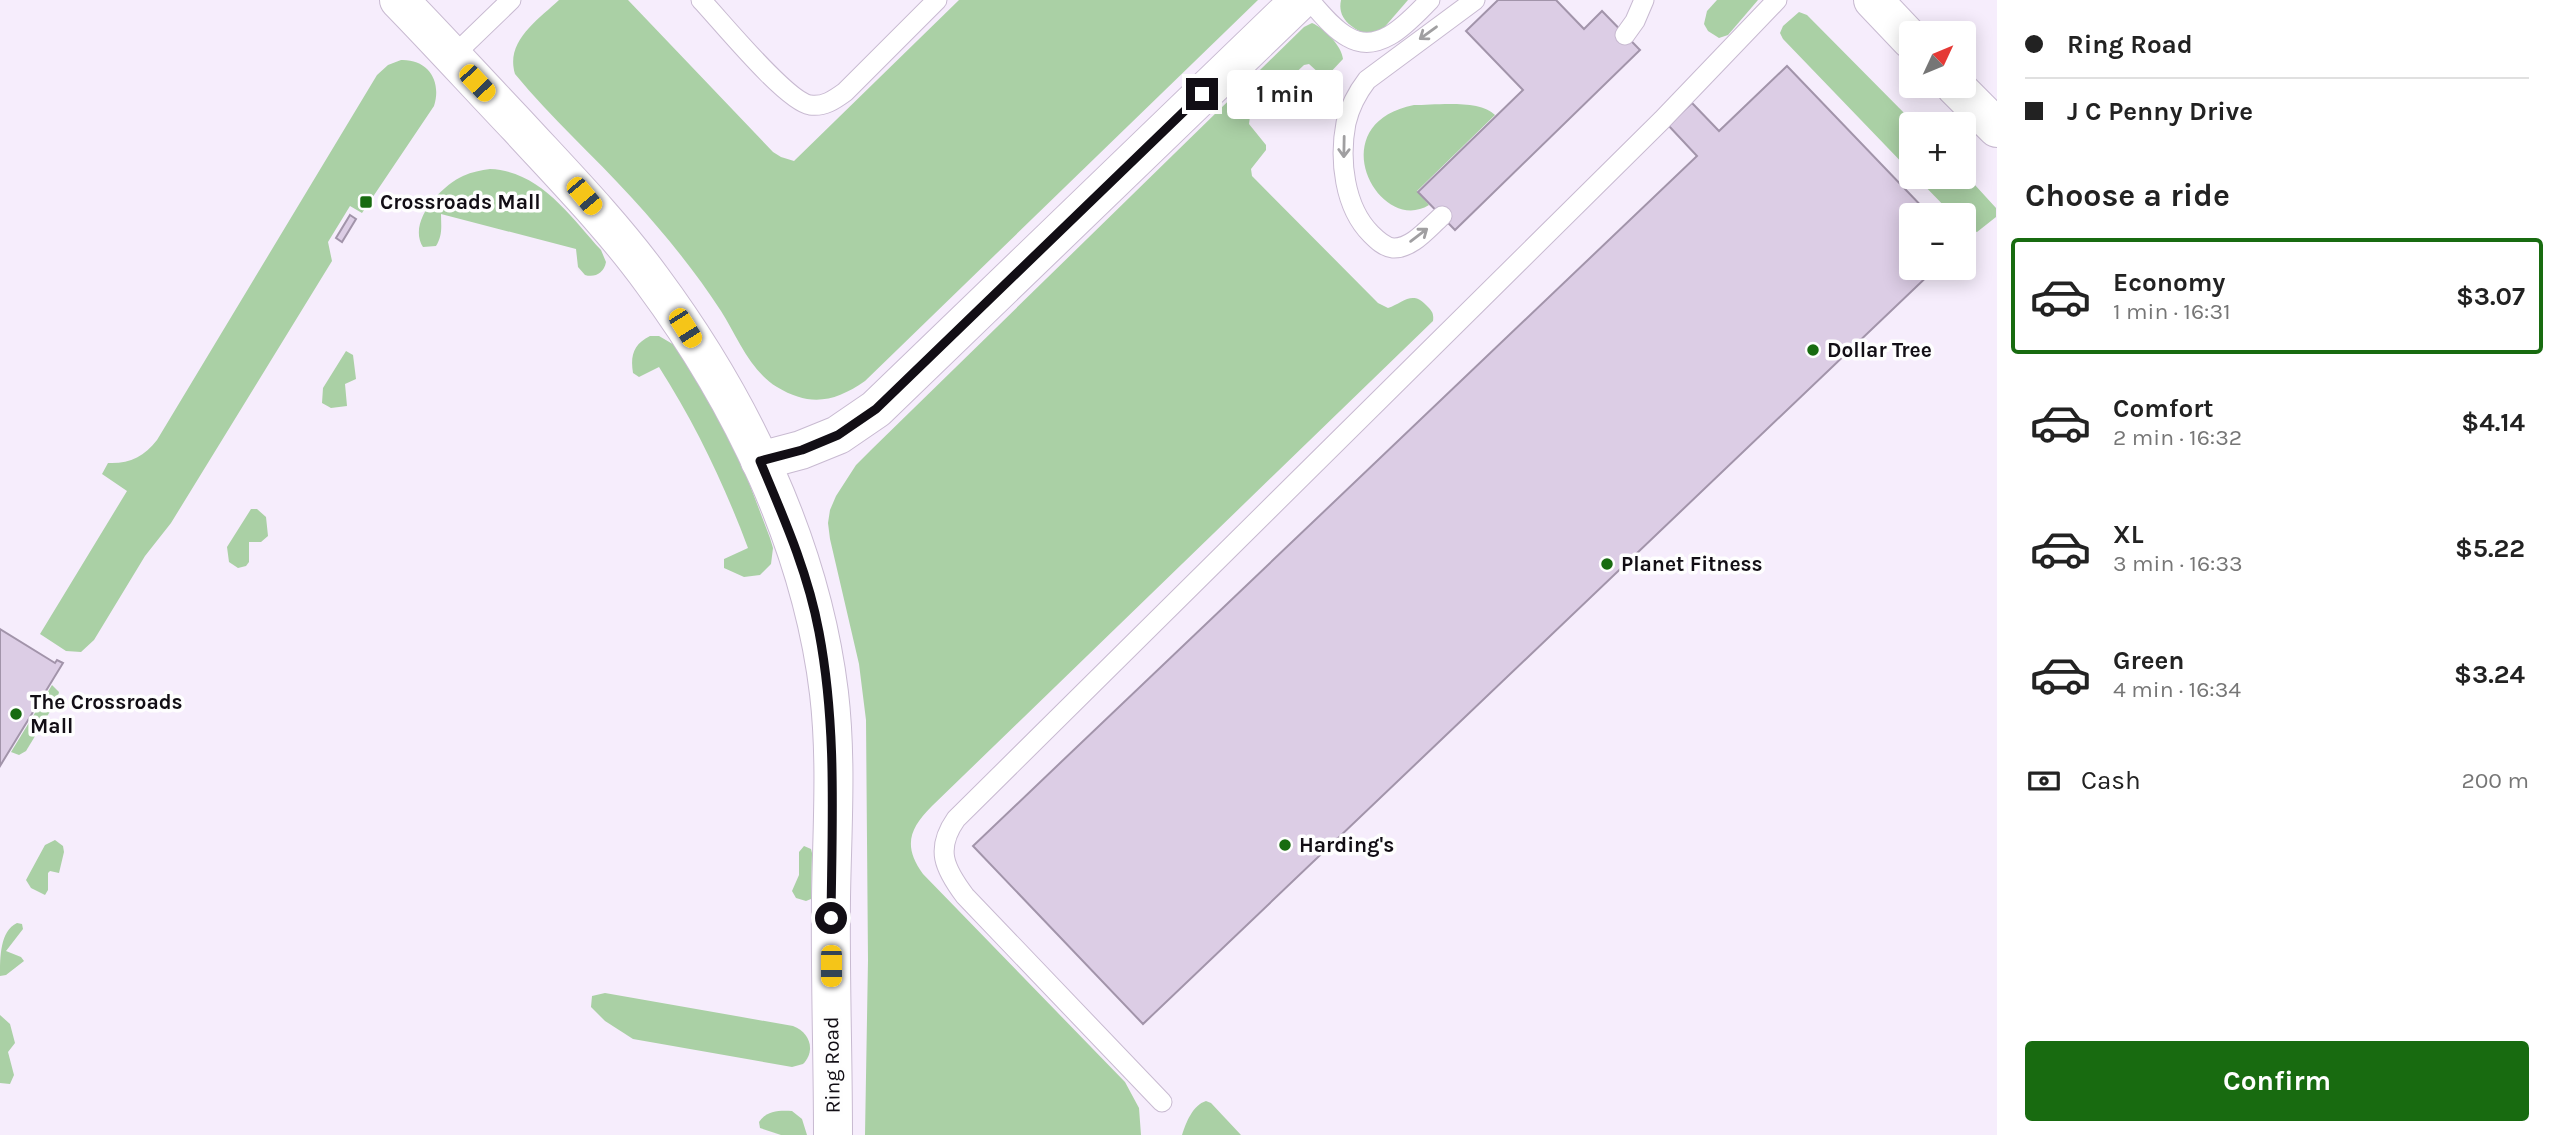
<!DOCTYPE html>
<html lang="en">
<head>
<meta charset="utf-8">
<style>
	:root { --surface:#fff; --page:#f2f2f2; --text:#222; --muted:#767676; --line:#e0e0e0; --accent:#186b10 }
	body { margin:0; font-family:Karla,sans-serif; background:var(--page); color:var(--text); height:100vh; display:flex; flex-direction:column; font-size:26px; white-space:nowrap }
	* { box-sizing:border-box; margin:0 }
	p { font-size:23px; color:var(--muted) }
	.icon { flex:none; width:38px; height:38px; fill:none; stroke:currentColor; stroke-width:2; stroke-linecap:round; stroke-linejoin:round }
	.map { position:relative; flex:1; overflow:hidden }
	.panel { display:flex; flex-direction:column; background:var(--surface); width:560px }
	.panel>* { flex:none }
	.banner { display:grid; align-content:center; height:154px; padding:0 28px; background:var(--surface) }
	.needle { width:46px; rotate:46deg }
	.controls { position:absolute; left:1899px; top:21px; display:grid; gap:14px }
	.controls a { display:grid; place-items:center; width:77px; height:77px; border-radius:7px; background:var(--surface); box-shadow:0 4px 18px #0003; font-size:35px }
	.end { position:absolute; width:32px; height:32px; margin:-16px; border:9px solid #120e15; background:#fff; box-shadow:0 0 0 4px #fff }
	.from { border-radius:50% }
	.bubble { position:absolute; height:49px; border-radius:7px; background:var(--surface); box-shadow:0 4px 18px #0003; font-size:23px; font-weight:700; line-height:49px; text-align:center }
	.car { position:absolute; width:21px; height:42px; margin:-21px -10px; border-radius:9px; box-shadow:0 0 5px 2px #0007; background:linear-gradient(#f5c518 24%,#345 0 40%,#f5c518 0 76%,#345 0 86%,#f5c518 0) }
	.banner b { display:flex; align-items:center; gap:24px; height:66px; font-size:26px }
	.banner b+b { border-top:2px solid var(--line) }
	.banner i { width:18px; height:18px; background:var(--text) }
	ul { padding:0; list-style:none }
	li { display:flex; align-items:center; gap:21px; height:116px; margin:0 14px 10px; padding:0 14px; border:4px solid transparent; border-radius:7px }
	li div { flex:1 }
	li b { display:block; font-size:26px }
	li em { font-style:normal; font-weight:700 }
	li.selected { border-color:var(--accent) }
	li>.icon { width:63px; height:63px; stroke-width:1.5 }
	h2 { padding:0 28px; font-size:32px; line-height:84px }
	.pay { display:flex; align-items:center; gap:18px; height:77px; padding:0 28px; font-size:26px }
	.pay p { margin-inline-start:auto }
	.button { display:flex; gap:14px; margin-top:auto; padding:14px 28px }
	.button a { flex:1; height:80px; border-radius:7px; background:var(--accent); color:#fff; font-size:28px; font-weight:700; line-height:80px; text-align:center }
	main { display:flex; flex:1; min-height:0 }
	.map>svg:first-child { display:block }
</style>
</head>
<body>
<main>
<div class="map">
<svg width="1997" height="1135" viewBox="0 0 1997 1135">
	<rect width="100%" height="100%" fill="#f6edfc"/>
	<!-- green -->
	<g fill="#aad0a5">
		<path d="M559,0H628L773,152L781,157L794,161L959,0H1258L865,381C835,402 810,407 777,387C750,371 737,336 721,311C695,271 664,233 632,198C594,156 551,118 515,74C505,41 538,20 559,0Z"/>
		<path d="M1341,0H1408L1382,30L1366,34C1351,28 1337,18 1341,0Z"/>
		<path d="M1717,0H1758L1728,35L1719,38L1708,31L1704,24L1707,11Z"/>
		<path d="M1799,12L1807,15L1915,124H1911V172L1783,39L1780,33L1783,26Z"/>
		<path d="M1312,23C1324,28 1342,46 1343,59L1327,76L1320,74L1309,64L1304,65L1250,116L1249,124L1266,145V150L1251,169L1252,176L1378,303L1388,308C1403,303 1412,290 1426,305C1432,311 1434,313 1433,321L932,806C909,829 903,846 923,874L1125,1082L1139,1108L1141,1135H865L868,960L866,720L859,664L830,539L828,523L830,510L836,496L856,465L871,450L1304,27Z"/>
		<path d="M401,60C428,59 442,81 434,106L362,213L350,206L328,242L332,261L171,523L145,556L94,640L81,652L66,651L40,634L127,491L102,474L108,463C129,464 144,457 157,440L377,75L388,65Z"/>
		<path d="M1414,105C1435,105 1480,99 1495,115L1417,191L1429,205C1379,236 1319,124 1414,105Z"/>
		<path d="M490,169C540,171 570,216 601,250L606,262C604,273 595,278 585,275L578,267L576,249L441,214C441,225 443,235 436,246L423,247C407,222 441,186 463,176C472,172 481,170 490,169Z"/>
		<path d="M1964,173L1996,208V217L1977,232L1965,227L1964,215H1953L1916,177H1964Z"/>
		<path d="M650,336H659L676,346L706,394L743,467L770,538L773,548L771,564L760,575L744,577L724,568V559L748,548C724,484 696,425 659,367L639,377L633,373C630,355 634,344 650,336Z"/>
		<path d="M346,351L353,355L356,379L345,384L347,406L331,408L322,403L323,388Z"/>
		<path d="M251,509H257L266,517L268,536L261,542H249V562L246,566L238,568L229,562L227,547Z"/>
		<path d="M52,685L59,692L57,700L26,751L19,755L11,752Z"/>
		<path d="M55,840L63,846L64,852L59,873L50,871L48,873V890L45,895L31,888L26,880L45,845Z"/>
		<path d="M804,846L811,849L812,853L811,899L806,901L796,898L792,891L799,875V852Z"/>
		<path d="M17,923L22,924L23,929L6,951L21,957L24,961L6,975L0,976C0,957 0,931 17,923Z"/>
		<path d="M605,993L793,1026C810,1032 816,1051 803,1064L792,1067L633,1039L605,1021L591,1007L592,996Z"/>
		<path d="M0,1015L10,1024L15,1043L8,1052L14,1075L10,1084L0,1083Z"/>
		<path d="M1206,1101L1211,1103L1241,1135H1182C1186,1122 1193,1105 1206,1101Z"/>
		<path d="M792,1111L802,1119L807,1135H781L760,1128L759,1122C766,1111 779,1110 792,1111Z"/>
	</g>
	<!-- building -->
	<g fill="#dccde5" stroke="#a294aa" stroke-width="2">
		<path d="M1498,0H1556L1584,29L1602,11L1640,50L1455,230L1418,192L1523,90L1466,31Z"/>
		<path d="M1787,66L1930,215H1911V268H1936L1143,1024L973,846L1697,156L1668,125L1692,103L1719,131Z"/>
		<path d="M350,215L356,219L342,242L336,238Z"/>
		<path d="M0,629L55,663L57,660L63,663L0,766Z"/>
	</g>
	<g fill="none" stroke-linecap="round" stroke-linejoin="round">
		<defs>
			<g id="lane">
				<path d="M701,0C721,21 786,101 810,105C824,107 834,100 845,92L937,0"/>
				<path d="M1309,0C1321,13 1333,29 1348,37C1380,56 1410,20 1430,0"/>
				<path d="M1625,35L1635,21L1644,0"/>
				<path d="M453,56L511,0"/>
				<path d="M1442,216C1429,227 1412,249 1393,248C1384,247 1377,240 1371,234C1344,207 1339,159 1346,123C1350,106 1357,93 1367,80L1475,0"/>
				<path d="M1162,1102L965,896C944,868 935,849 956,819L1662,120L1777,0"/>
			</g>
			<g id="street">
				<path d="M399,0C439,41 478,84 518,126C564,176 612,225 652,280C741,400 811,544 829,693C837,761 832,830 831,898C830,977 833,1056 833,1135"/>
				<path d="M1873,0L1911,40"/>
				<path d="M1955,86L1997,128"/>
				<path d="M760,461L801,450L838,435L876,409L1300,0"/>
			</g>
		</defs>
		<!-- lane casing -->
		<use href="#lane" stroke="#c8bad1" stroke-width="21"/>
		<!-- street casing -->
		<use href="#street" stroke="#c8bad1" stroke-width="40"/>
		<!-- lane -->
		<use href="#lane" stroke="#fff" stroke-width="19"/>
		<!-- street -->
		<use href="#street" stroke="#fff" stroke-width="38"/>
	</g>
	<!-- one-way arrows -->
	<defs><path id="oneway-shaft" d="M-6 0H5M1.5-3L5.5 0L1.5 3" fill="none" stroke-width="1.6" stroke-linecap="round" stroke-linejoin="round" transform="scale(1.75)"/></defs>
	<g stroke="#a09fa1">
		<use href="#oneway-shaft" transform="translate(1428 33) rotate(144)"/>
		<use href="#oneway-shaft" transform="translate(1344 147) rotate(91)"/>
		<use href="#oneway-shaft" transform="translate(1419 235) rotate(-37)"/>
	</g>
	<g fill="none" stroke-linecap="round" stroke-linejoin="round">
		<!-- route -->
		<path stroke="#120e15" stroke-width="9" d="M831,918C832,822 837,727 819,632C808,572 783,516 760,461L802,450L838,435L876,409L1202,94"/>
	</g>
	<!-- markers -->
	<g fill="#186b10" stroke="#fefefe" stroke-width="2.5">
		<rect x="359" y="195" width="14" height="14" rx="3.5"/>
		<circle cx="1813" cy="350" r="7"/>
		<circle cx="1607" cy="564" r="7"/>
		<circle cx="16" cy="714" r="7"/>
		<circle cx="1285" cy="845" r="7"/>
	</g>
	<g text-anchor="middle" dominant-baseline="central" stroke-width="7" stroke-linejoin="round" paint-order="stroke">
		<!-- poi labels -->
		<g font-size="21" font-weight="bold" fill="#120e15" stroke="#fefefe" text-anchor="start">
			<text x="380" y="202">Crossroads Mall</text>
			<text x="1827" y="350">Dollar Tree</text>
			<text x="1621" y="564">Planet Fitness</text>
			<text x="30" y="702">The Crossroads<tspan x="30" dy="24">Mall</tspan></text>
			<text x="1299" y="845">Harding's</text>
		</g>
		<!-- street labels -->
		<g font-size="21" fill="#120e15" stroke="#fefefe">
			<text transform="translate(832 1065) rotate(-91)">Ring Road</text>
		</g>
	</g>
</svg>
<div class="controls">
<a><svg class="needle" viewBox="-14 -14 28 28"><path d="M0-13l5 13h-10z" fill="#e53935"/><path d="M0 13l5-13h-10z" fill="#767676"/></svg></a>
<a>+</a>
<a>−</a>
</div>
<i class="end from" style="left:831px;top:918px"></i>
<i class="end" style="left:1202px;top:94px"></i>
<div class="bubble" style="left:1227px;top:70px;width:116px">1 min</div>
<i class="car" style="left:477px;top:83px;rotate:137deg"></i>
<i class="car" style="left:584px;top:196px;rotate:140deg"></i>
<i class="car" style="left:685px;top:328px;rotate:148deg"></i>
<i class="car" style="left:831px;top:966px;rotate:180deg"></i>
</div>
<section class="panel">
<div class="banner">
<b><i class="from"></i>Ring Road</b>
<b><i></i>J C Penny Drive</b>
</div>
<h2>Choose a ride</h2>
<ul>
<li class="selected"><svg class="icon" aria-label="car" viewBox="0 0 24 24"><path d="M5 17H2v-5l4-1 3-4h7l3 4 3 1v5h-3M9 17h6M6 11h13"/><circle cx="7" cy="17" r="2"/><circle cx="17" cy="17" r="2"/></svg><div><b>Economy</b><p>1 min · 16:31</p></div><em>$3.07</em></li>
<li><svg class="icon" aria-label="car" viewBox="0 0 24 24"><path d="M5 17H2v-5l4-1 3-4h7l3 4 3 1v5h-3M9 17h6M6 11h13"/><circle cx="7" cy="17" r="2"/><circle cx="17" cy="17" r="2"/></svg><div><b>Comfort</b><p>2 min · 16:32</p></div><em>$4.14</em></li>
<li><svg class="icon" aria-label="car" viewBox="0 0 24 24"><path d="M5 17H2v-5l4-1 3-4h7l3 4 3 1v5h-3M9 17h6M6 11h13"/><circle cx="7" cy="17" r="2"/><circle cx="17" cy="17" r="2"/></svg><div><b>XL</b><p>3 min · 16:33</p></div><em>$5.22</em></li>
<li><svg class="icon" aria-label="car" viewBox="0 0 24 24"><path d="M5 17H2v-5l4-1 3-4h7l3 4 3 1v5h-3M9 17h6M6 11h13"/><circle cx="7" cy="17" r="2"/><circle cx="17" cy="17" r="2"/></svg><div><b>Green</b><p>4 min · 16:34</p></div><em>$3.24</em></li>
</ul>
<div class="pay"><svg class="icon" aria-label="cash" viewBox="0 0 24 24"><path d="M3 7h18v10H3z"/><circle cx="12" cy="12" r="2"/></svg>Cash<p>200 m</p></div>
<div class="button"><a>Confirm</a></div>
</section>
</main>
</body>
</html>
